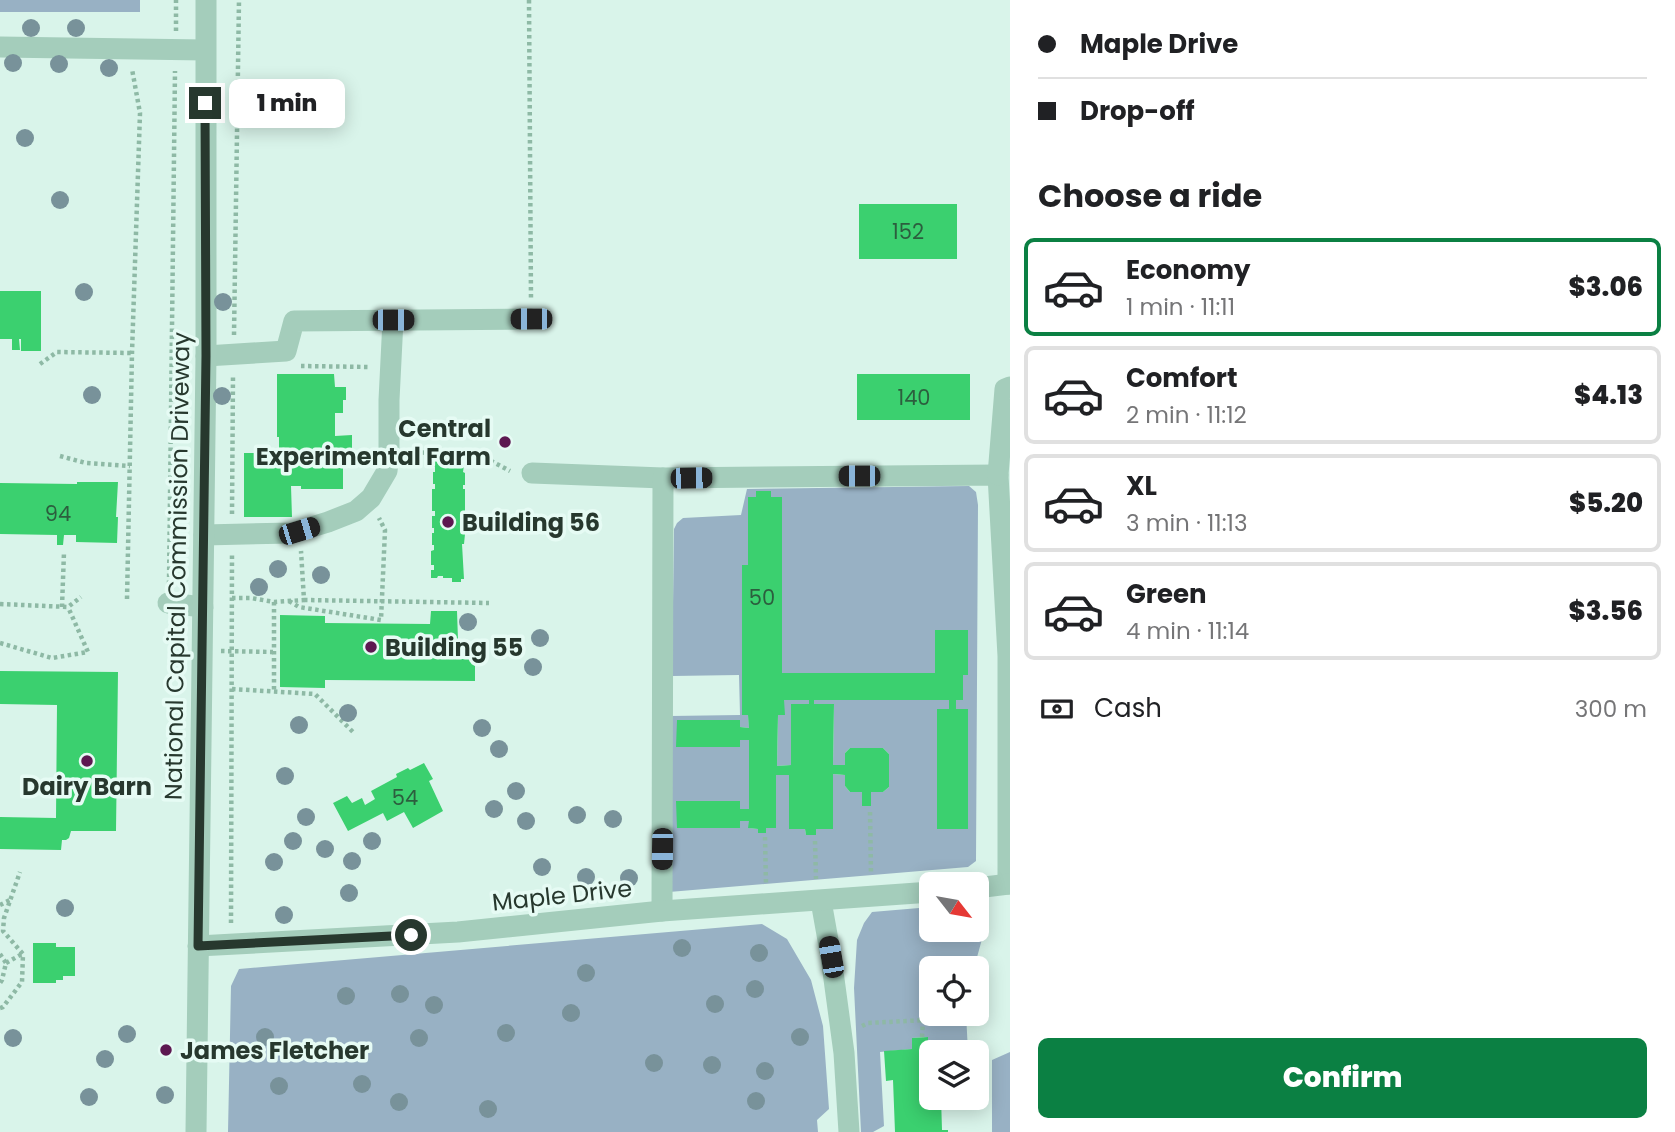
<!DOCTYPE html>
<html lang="en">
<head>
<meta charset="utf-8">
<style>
	:root { --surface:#fff; --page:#f2f2f2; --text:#202124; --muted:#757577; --line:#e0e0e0; --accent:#0b8043 }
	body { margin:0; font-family:Poppins,sans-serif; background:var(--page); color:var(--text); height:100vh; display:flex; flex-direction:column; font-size:26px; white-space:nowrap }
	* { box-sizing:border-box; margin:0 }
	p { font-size:23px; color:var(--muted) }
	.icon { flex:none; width:38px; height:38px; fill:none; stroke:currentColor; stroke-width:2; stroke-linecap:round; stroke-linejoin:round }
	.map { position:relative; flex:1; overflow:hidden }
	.details { display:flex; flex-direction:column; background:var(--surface); width:665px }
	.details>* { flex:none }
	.banner { display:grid; align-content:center; height:154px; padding:0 28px; background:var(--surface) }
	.needle { width:46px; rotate:121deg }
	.buttons { position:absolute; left:919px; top:872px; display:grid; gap:14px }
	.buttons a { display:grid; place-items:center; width:70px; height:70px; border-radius:10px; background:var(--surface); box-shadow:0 4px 18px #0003; font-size:35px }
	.end { position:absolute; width:32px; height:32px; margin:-16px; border:9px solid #27382e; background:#fff; box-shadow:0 0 0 4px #fff }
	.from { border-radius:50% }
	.bubble { position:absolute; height:49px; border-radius:10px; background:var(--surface); box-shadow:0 4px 18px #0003; font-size:23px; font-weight:800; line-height:49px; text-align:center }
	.car { position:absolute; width:21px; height:42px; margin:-21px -10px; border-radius:9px; box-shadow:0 0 5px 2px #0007; background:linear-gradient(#222 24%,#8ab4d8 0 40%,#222 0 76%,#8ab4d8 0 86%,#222 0) }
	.banner b { display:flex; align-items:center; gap:24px; height:66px; font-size:26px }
	.banner b+b { border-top:2px solid var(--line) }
	.banner i { width:18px; height:18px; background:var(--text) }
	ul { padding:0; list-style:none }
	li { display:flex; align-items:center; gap:21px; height:98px; margin:0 14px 10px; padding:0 14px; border:4px solid var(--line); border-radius:10px }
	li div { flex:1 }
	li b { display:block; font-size:26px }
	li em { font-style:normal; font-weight:800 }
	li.on { border-color:var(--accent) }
	li>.icon { width:63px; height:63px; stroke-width:1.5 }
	h2 { padding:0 28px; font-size:32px; line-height:84px }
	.pay { display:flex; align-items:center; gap:18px; height:77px; padding:0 28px; font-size:26px }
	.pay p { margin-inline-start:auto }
	.action { display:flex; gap:14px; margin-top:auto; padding:14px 28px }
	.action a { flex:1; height:80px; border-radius:10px; background:var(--accent); color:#fff; font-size:28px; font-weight:800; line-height:80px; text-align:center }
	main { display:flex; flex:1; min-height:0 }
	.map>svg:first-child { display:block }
</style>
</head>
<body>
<main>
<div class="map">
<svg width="1010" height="1132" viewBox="0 0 1010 1132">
	<rect width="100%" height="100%" fill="#d9f4ea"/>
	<!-- green -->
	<g fill="#98b1c4" fill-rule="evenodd">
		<rect x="0" y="0" width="140" height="12"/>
		<path d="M969,486L976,492L978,505L976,861L968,867L669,892L671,716L740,715L739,675L672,676L674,529L677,523L683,518L741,515L747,489ZM771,491V497L782,498V673H935V631H968V674L963,675L956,700V709H968L967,829H937V710L949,709V700H814V704L834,705L833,765H845V753L850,748H883L889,754V787L883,792H871V806L862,792H850L845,786V775L833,774L816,829V835H806L805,829L789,775H776L775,828H766V833H758V829L749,828V821H740L739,828H677V801H740V809H749V740H740L739,747H677V721L749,728L742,565H748L749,497H756Z"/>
		<path d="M784,700H809V704L791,705V765L777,766L778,715L784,714Z"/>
		<path d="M977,903L986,909L989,914L974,968H931V1013H966L968,1052L927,1050V1037L912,1038V1049L880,1052L884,1126L873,1132H861L854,988L857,940L864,923L872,912L931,907V929H976Z"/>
		<path d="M762,924L787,939L811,980L823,1026L829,1109L817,1120L818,1132H228L231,986L239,969Z"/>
		<path d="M1010,1052V1132H992V1060Z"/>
	</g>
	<!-- building -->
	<g fill="#3bd06f" fill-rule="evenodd">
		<rect x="859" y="204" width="98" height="55"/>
		<path d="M0,291H41V351H21V339H19L20,350H12V339H0Z"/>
		<path d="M277,374H334L335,387H346V400H343V413H335V436L352,435V458H343V489H301V486H291L292,517H244V453H279V437H277Z"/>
		<rect x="857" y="374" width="113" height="46"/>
		<path d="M433,458H465L463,472L465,473V485H463V489H465V512H462V516H465L464,529L462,528V534H465L464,544H462L464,579H461V582H452V578H443V576H438L437,578H431V570H434V565H431V551L434,550V545H432V533H434V528H432V516H435V511H432V489H435V484H433V472H435V467H433Z"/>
		<path d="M77,482H118L116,517H118L117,543L76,542V535H64L63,545H57V535L0,534V483L77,484Z"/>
		<path d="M756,491H771V497H782V673H935V630H968V675H963V700H956V709H968V829H937V709H949V700H814V704H834L833,765H845V753L850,748H883L889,754V787L883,792H871V806H862V792H850L845,786V775L833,774V829H816V835H806L805,829H789V775H776V828H766V833H758V829L748,828L749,821H740V828H677L676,801H740V809H749V740H740V747H676L677,720H740V727L749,728L748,715H742V565H748V497H756ZM784,700H809V704H791V765L777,766L778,715H785Z"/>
		<path d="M431,611H457L458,640H464V651L475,652V681L325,680V688L280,687V615L325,616V623L430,624Z"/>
		<path d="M0,671L118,672L116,831H71L69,838L66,840H62L61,850L0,849V817L56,818L57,705L0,704Z"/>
		<path d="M424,763L433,779L429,781L443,811L413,828L404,812L387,821L383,813L348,831L333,803L347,796L352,803L362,798L365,805L375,799L371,791L397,777L396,774L408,768L410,770Z"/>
		<path d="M33,943H56V947H75V976H63V980H56V983H33Z"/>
		<path d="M928,1037V1048L957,1047V1052H931V1097H941L942,1130H948V1132H895L893,1080L886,1081L884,1051L912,1049V1038Z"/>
	</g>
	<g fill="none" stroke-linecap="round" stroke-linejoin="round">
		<!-- path -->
		<g stroke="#8eb9a5" stroke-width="4.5" stroke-dasharray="3.5 3.5" stroke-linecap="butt">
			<path d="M529,0L531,300"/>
			<path d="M176,31V0"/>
			<path d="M234,335L239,0"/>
			<path d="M40,364L57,352L132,353"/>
			<path d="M301,366L369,367"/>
			<path d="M408,452L480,455L510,471"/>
			<path d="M60,456L86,463L130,466"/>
			<path d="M232,514L233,375"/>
			<path d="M169,584L175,71"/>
			<path d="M232,598H251L274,602L304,600L301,551"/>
			<path d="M127,599L132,353L140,113L132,69"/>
			<path d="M304,600L489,603"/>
			<path d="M289,601L299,607L381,620L385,530L379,518"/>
			<path d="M274,602V692"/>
			<path d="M0,604L68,607L81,597"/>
			<path d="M62,607L64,552"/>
			<path d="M0,643L52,658L88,652L68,607"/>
			<path d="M221,651L273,652"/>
			<path d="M232,689L315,694L355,734"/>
			<path d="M870,812L871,874"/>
			<path d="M765,837L766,885"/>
			<path d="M815,841L816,879"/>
			<path d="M0,905L12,899"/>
			<path d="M231,923L232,554"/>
			<path d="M0,954L6,963L2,980L0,983"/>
			<path d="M6,963L22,954"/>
			<path d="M0,1008L3,1007L22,982L23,954L3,931L4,918L20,872"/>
			<path d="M862,1026L868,1023L965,1018L979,1024"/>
			<path d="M922,1037L923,1020"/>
		</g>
		<!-- minor -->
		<g stroke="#a4cdbb" stroke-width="21">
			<path d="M0,47L205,50"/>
			<path d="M206,356L286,351L294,321L531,319"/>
			<path d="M532,473L663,478L998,475L1008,656V884"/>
			<path d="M998,475L1005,389L1010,387"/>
			<path d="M204,535L292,533L328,522L356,511L371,498L387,471L389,452V400L393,320"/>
			<path d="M168,603L203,607"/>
			<path d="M976,888L1010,884"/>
			<path d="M821,901L831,957L844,1053L849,1132"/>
			<path d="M662,911L663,478"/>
			<path d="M198,946L458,932L662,911L931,892"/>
			<path d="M196,1132L206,356V0"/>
		</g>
	</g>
	<!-- trees -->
	<g fill="#78929a">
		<circle cx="31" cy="28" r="9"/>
		<circle cx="76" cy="28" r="9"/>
		<circle cx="13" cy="63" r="9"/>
		<circle cx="59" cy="64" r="9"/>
		<circle cx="109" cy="68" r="9"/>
		<circle cx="25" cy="138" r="9"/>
		<circle cx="60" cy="200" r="9"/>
		<circle cx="84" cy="292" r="9"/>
		<circle cx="223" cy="302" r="9"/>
		<circle cx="92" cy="395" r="9"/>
		<circle cx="222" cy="396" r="9"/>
		<circle cx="278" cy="569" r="9"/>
		<circle cx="321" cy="575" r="9"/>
		<circle cx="259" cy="587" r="9"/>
		<circle cx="468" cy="622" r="9"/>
		<circle cx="540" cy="638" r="9"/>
		<circle cx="533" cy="667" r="9"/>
		<circle cx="348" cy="713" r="9"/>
		<circle cx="299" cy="725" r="9"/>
		<circle cx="482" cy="728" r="9"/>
		<circle cx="499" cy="749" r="9"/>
		<circle cx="285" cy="776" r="9"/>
		<circle cx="516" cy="791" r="9"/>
		<circle cx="494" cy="809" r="9"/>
		<circle cx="577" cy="815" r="9"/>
		<circle cx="306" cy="817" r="9"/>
		<circle cx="613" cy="819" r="9"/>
		<circle cx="526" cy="821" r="9"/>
		<circle cx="293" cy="841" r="9"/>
		<circle cx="372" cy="841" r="9"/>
		<circle cx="325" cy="849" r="9"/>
		<circle cx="352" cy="861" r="9"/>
		<circle cx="274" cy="862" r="9"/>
		<circle cx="542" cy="867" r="9"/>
		<circle cx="586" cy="877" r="9"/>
		<circle cx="629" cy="878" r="9"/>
		<circle cx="349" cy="893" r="9"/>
		<circle cx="65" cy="908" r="9"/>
		<circle cx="284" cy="915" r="9"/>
		<circle cx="682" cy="948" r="9"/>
		<circle cx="759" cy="953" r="9"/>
		<circle cx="586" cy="973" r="9"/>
		<circle cx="755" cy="989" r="9"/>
		<circle cx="400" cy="994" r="9"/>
		<circle cx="346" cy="996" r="9"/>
		<circle cx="715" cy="1004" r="9"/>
		<circle cx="434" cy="1005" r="9"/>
		<circle cx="571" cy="1013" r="9"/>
		<circle cx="506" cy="1033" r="9"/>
		<circle cx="127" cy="1034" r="9"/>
		<circle cx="265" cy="1037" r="9"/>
		<circle cx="800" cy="1037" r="9"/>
		<circle cx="13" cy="1038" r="9"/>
		<circle cx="419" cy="1038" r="9"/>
		<circle cx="105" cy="1059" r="9"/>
		<circle cx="654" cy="1063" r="9"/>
		<circle cx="712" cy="1065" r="9"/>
		<circle cx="765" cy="1071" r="9"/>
		<circle cx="362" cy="1084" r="9"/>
		<circle cx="279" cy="1086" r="9"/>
		<circle cx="165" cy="1095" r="9"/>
		<circle cx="89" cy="1097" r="9"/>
		<circle cx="756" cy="1101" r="9"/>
		<circle cx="399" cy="1102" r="9"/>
		<circle cx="488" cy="1109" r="9"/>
	</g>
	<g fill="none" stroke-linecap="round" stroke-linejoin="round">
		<!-- route -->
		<path stroke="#27382e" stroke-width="9" d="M205,103L206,356L198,946L411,935"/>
	</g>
	<!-- markers -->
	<g fill="#5d1851" stroke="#e6fbf4" stroke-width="2.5">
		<circle cx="505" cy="442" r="7"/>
		<circle cx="448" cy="522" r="7"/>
		<circle cx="371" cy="647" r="7"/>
		<circle cx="87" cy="761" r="7"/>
		<circle cx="166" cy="1050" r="7"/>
	</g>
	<g text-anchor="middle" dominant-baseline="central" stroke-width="7" stroke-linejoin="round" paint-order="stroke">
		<!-- number labels -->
		<g font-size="21" fill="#2c5e3e">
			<text x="908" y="231">152</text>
			<text x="914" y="397">140</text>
			<text x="58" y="513">94</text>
			<text x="762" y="597">50</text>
			<text x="405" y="797">54</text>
		</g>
		<!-- poi labels -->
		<g font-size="24" font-weight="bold" fill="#27382e" stroke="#e6fbf4" text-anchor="start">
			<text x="491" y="428" text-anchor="end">Central<tspan x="491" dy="28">Experimental Farm</tspan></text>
			<text x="462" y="522">Building 56</text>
			<text x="385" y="647">Building 55</text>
			<text x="87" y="786" text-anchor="middle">Dairy Barn</text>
			<text x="180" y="1050">James Fletcher</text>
		</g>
		<!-- street labels -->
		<g font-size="24" fill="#27382e" stroke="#e6fbf4">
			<text transform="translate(177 566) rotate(-89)">National Capital Commission Driveway</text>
			<text transform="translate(562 895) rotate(-6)">Maple Drive</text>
		</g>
	</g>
</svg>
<div class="buttons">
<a><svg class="needle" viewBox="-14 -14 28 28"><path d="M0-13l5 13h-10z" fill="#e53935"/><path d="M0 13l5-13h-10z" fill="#757577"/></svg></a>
<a><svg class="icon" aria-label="locate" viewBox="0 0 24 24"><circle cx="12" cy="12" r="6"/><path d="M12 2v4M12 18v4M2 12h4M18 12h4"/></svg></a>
<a><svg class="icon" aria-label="layers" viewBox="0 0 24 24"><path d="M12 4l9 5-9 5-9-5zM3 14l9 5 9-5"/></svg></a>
</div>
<i class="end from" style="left:411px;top:935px"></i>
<i class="end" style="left:205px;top:103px"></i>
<div class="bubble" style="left:229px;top:79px;width:116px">1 min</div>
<i class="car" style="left:531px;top:319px;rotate:270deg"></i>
<i class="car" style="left:393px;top:320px;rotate:90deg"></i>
<i class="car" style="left:859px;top:476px;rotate:270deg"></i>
<i class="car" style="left:691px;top:478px;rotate:89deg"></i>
<i class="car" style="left:299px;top:531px;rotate:73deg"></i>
<i class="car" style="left:662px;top:849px;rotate:181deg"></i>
<i class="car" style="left:831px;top:957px;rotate:350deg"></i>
</div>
<section class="details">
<div class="banner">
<b><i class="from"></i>Maple Drive</b>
<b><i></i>Drop-off</b>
</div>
<h2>Choose a ride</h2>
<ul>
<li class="on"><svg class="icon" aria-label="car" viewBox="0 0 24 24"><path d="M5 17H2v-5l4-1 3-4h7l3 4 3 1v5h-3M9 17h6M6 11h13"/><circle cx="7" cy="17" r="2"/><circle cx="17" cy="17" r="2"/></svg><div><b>Economy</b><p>1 min · 11:11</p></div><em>$3.06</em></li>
<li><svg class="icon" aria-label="car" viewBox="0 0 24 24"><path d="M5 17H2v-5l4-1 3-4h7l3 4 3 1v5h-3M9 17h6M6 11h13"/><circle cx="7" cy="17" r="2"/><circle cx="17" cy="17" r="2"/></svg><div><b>Comfort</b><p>2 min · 11:12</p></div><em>$4.13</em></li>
<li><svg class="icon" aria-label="car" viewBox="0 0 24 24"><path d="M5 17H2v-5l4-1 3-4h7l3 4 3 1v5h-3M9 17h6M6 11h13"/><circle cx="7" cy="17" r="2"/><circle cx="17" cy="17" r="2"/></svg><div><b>XL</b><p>3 min · 11:13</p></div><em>$5.20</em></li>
<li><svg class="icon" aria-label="car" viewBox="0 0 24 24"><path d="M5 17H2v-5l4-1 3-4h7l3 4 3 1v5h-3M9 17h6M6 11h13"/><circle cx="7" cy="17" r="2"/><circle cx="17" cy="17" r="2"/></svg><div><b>Green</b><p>4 min · 11:14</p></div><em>$3.56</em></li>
</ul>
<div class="pay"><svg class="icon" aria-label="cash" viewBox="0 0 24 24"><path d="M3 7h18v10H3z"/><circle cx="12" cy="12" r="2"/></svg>Cash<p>300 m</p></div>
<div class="action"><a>Confirm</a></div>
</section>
</main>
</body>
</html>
